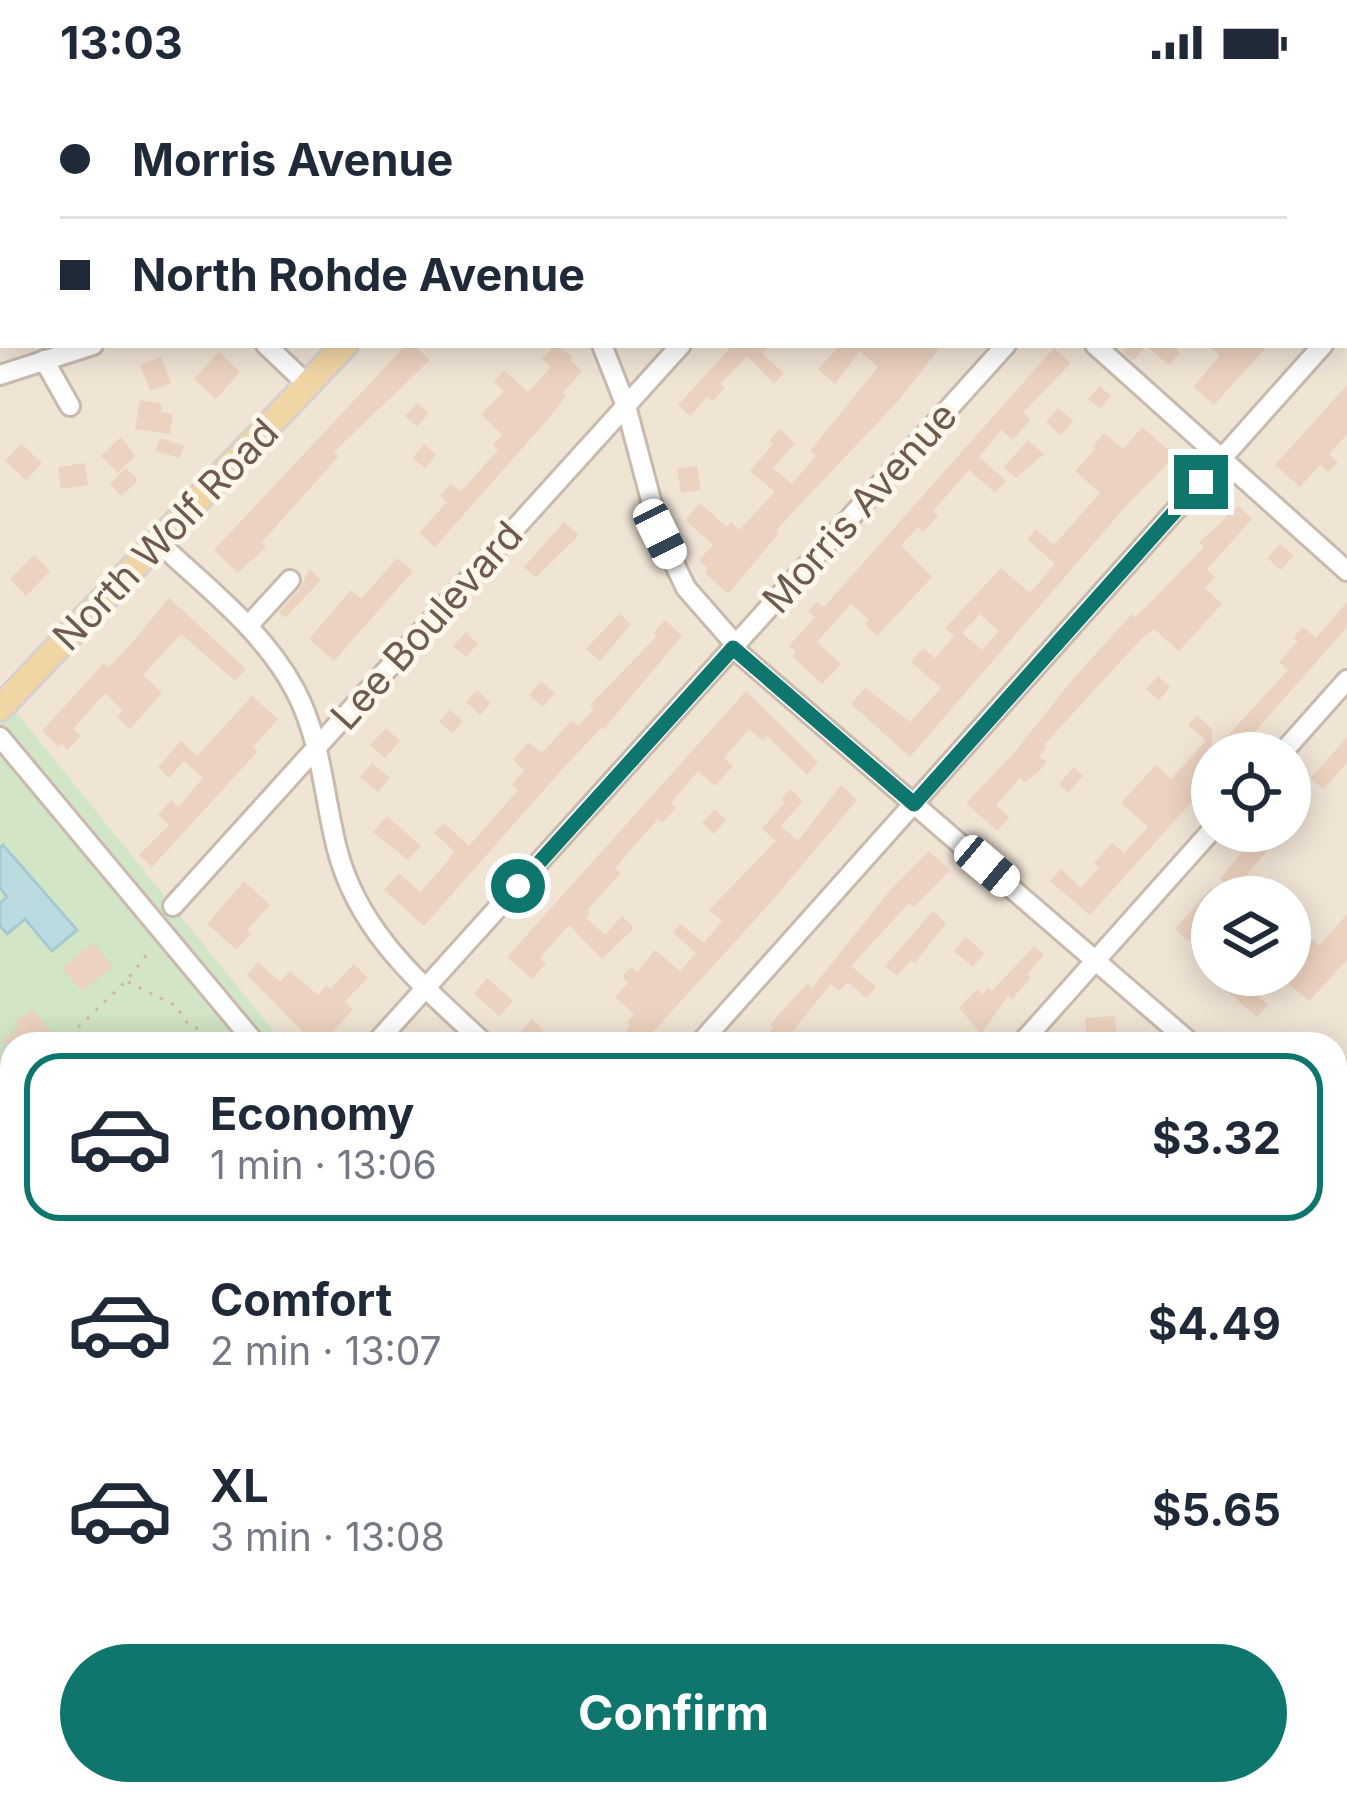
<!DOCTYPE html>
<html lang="en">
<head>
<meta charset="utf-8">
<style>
	:root { --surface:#fff; --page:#f6f6f7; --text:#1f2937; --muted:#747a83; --line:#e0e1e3; --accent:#0f766e }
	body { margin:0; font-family:Inter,sans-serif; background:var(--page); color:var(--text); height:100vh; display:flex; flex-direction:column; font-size:45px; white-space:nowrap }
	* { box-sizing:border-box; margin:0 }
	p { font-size:39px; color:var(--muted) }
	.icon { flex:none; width:66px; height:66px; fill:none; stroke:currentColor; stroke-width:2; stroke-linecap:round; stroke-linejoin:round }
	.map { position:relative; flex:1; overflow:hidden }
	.details { position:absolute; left:0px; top:948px; width:1347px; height:774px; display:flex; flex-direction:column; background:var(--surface); border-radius:36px 36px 0 0; box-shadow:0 6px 30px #0003 }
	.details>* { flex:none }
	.hud { position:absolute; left:0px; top:0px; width:1347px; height:264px; box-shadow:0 6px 30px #0003; display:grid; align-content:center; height:264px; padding:0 60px; background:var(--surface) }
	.controls { position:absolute; left:1191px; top:648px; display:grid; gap:24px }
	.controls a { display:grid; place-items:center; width:120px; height:120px; border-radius:50%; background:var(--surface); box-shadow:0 6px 30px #0003; font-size:60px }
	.end { position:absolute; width:54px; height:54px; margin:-27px; border:15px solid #0f766e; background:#fff; box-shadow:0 0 0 6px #fff }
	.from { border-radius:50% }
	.car { position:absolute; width:36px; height:72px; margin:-36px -18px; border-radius:15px; box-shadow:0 0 9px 3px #0007; background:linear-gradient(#fff 24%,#345 0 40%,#fff 0 76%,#345 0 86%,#fff 0) }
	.hud b { display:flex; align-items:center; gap:42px; height:114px; font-size:45px }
	.hud b+b { border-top:3px solid var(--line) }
	.hud i { width:30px; height:30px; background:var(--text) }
	ul { padding:21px 0 0; list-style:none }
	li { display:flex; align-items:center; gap:36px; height:168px; margin:0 24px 18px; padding:0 36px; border:6px solid transparent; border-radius:36px }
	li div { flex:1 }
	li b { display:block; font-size:45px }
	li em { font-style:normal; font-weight:700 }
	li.current { border-color:var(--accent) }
	li>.icon { width:108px; height:108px; stroke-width:1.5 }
	.button { display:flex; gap:24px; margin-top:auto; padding:24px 60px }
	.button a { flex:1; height:138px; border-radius:72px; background:var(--accent); color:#fff; font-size:48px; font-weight:700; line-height:138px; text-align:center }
	.status { display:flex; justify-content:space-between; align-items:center; height:84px; padding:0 60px; background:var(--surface); direction:ltr }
	.status svg { height:33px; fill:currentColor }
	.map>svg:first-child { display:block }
</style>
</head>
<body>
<div class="status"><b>13:03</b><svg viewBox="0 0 49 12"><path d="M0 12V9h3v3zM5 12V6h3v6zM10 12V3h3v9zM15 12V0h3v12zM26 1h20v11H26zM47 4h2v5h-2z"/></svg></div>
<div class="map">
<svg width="1347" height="1722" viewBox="0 0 1347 1722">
	<rect width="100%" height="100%" fill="#f9f2e5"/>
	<!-- residential -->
	<g fill="#f0e4d5" fill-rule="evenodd">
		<path d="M0,0L338,3H3V261H333L0,601Z"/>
		<path d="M347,0H579L577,3Z"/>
		<path d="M593,0H1347V1277L1335,1291V960H284L12,623L350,261H1344V3H590ZM1212,669H1290V747H1212ZM1212,813H1290V891H1212Z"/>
		<path d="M0,1106L12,1120V1710H517L527,1722H0Z"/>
		<path d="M1347,1287V1722H954L965,1710H1335V1300Z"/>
		<path d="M606,1710H962L951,1722H617Z"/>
	</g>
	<!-- green -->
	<g fill="#d2e5c6">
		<path d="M12,623L284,960H12V1119L0,1104V636Z"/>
		<path d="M517,1710H606L616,1722H527Z"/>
	</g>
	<!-- water -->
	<path fill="#bcdbe1" stroke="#a4cad1" stroke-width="3" d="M3,761L77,846L52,867L25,835L7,850L0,842V819L7,813L0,804V764Z"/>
	<!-- building -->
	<g fill="#ecd2c0" fill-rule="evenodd">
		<path d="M406,261H414L430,276L334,368L338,373L262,458L266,463L238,489L214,466Z"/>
		<path d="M555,261L573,273L570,276L582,287L563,309L566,312L548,335L435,463L419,449L447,418L440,412L451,399L460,407L466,402L498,366L493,361L502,351L481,330L504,307L494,298L504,286L528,308L551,283L542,275Z"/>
		<path d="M733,261H771L762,270L784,289L774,300L747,272L720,300L725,304L712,318L707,313L690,332L678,321Z"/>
		<path d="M840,261H942L899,316L776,446L779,449L728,510L705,489L708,485L699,476L713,461L685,436L700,419L727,443L731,438L739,446L775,408L750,387L773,360L769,357L779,345L795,359L773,384L792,400L816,372L810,367L878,283L860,267L835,300L818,285Z"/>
		<path d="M1129,261H1172L1180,268L1169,281L1146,262L1133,277L1123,268Z"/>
		<path d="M1208,261H1268L1214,321L1193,303L1220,272Z"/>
		<path d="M1054,264L1071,279L1023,329L1031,335L1013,356L1001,346L979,373L1006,397L995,409L969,386L933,427L938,432L923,448L918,443L901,461L932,493L877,552L865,540L869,536L851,520L817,558L841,580L822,600L792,572L796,568L789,562L815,533L808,527L817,518L824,523Z"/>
		<path d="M219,268L240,288L216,315L194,295Z"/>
		<path d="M161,273L171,299L150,307L140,281Z"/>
		<path d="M1347,301V350L1329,370L1338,378L1328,388L1320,381L1300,403L1275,381Z"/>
		<path d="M1100,302L1111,312L1100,325L1088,315Z"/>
		<path d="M140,316L162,320L161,328L173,330L170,350L135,345Z"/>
		<path d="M417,319L429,329L417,343L405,332Z"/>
		<path d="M1058,324L1073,337L1061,351L1046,338Z"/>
		<path d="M1142,343L1175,372L1125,423L910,673L851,620L865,604L910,638L941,604L911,578L923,564L935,574L954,552L945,544L1001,484L1030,509L1055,480L1027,455L1036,445L1054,461L1100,409L1075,387L1096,364L1093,362L1104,349L1123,365ZM980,530L999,547L982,566L962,549Z"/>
		<path d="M121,353L135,372L118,389L101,372Z"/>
		<path d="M160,354L184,362L180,374L156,367Z"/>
		<path d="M1028,356L1044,370L1016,394L1004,383Z"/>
		<path d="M21,360L42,379L26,396L5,377Z"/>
		<path d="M424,360L436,371L425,384L413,374Z"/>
		<path d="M85,379L88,401L61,405L58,383Z"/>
		<path d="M697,382L701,406L681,409L677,385Z"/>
		<path d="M126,384L138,396L121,412L110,400Z"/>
		<path d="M1238,422L1252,435L1207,485L1215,493L1205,504L1222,520L1179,567L1154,545L1141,555L1044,661L1047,663L1039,672L1047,678L1037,689L1025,698L1020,694L996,721L1009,733L997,747L966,719L1014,669L1073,595L1132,530L1135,533L1146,523L1204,463L1199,459Z"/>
		<path d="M564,438L579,451L536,493L524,483Z"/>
		<path d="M1280,460L1294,471L1281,486L1267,474Z"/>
		<path d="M34,471L50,487L26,512L10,495Z"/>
		<path d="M397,474L413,487L334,577L309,555L351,506L361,515Z"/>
		<path d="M309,485L321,496L285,534L279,528L300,505Z"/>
		<path d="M169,514L246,585L235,597L181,550L143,591L162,609L130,645L117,633L123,627L105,609L73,645L81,652L67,666L62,660L59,663L42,647L104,579L109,583L131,560Z"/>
		<path d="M1347,518V543L1236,669H1231L1220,660L1288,586L1279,578L1298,557L1293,554L1303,543L1316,554Z"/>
		<path d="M619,530L631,540L600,577L586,565Z"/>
		<path d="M665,536L682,552L603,646L601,644L557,691L424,842L384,806L399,789L420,808L448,777L454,767L434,749L444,739L469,762L518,706L512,701L524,686L513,676L528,658L542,669L571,637L578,642L594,625L590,621L657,552L653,549Z"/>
		<path d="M466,548L478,560L466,573L453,562Z"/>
		<path d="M1158,592L1170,603L1159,616L1146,605Z"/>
		<path d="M541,597L555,609L543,623L529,611Z"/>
		<path d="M477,606L491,619L480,631L466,618Z"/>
		<path d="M746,607L818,678L807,691L767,652L763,657L749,645L724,674L733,682L715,702L698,687L671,719L676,724L662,739L658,735L627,770L615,784L621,789L587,826L590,829L586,834L605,851L622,832L634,844L602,875L569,841L540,874L546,879L532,895L507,873Z"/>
		<path d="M252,612L278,635L253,663L258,667L152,783L139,771L169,741L158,731L171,716L178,723L203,694L184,677L169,694L158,683L181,657L197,672Z"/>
		<path d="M450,626L463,637L453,649L439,638Z"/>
		<path d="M1197,631L1212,645V695L1090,831L1050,797L1061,785L1081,804L1099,783L1094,779L1112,759L1124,769L1148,743L1121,719L1156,681L1171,695L1206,657L1188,641Z"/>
		<path d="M386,644L400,657L385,674L370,661Z"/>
		<path d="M1347,653V679L1323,705L1311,694Z"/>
		<path d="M372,679L390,694L378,708L360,693Z"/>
		<path d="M1074,683L1083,692L1068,709L1059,700Z"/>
		<path d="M841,701L857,716L771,818L642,960H613L630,942L627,938L634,930L615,913L628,899L622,892L632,883L637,888L655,866L680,887L696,869L673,849L680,840L704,859L722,837L709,826L776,757L762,745L785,718L781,716L790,705L803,717L781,742L798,757Z"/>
		<path d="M715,725L726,736L714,750L702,739Z"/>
		<path d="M387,732L421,762L408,776L373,748Z"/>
		<path d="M1259,747H1284L1233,807L1220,795Z"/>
		<path d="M929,767L950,786L914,823L909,819L851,882L876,903L866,914L848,898L839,907L831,900L782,960H757L773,944L770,941L780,929L807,900L812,904L892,804Z"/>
		<path d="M244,797L270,821L247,846L251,849L237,866L207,840Z"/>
		<path d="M1212,803V831L1188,857L1175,845Z"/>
		<path d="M933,827L946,839L915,879L911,876L897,892L885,882Z"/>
		<path d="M1347,830V876L1309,917L1290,901V847L1295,841L1319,862Z"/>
		<path d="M966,853L984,869L973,883L954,867Z"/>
		<path d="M93,859L113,882L82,908L62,884Z"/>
		<path d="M1034,862L1044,871L1027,890L1031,894L1012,915L1008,912L981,950L959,924L977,905L983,910L988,904L992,907Z"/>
		<path d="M258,878L280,898L290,887L318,911L326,901L330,905L354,880L368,894L344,918L353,925L322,960H315L247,891Z"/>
		<path d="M487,894L513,917L499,932L474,910Z"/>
		<path d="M1239,895L1268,921L1257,933L1228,908Z"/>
		<path d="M32,925L52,949L40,960H12V1008L0,1000V978L11,960H2L18,942L15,939Z"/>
		<path d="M1115,932L1116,950L1087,952L1085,934Z"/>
		<path d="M532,935L544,946L532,960L520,949Z"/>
		<path d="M1335,995L1347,1006V1044L1335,1034Z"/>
		<path d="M0,1153L12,1163V1178L0,1192Z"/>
		<path d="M1335,1166L1347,1177V1227L1335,1241V1207L1342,1200L1335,1193Z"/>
		<path d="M0,1196L12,1207V1225L0,1239Z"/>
		<path d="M0,1266L12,1277V1344L0,1358V1314L9,1304L0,1296Z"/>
		<path d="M1347,1338V1372L1335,1385V1351Z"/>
		<path d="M1335,1403L1347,1414V1434L1335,1440Z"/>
		<path d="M1335,1523L1347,1535V1566L1335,1579Z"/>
		<path d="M12,1657V1686L0,1699V1671Z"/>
		<path d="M103,1710H129L119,1722H93Z"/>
		<path d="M405,1710H490L479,1722H394Z"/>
		<path d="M854,1710H916L906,1722H868Z"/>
		<path d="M1012,1710H1052L1042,1722H1002Z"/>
		<path d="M1085,1710H1108L1096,1722H1074Z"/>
		<path d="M1155,1710H1181L1195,1722H1168Z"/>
	</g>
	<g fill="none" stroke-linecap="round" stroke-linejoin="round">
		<defs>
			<g id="minor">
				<path d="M81,0L84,3"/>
				<path d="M340,0L344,3"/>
				<path d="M979,0V3"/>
				<path d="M913,3L916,0"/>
				<path d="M1238,3L1241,0"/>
				<path d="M0,176L3,179"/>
				<path d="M1344,238L1347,234"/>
				<path d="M266,261L307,300"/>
				<path d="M602,261L626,322L660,450L686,504L735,560L733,564L1192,960"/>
				<path d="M1095,261L1347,487"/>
				<path d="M44,276L70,322"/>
				<path d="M0,291L93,261"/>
				<path d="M158,458C206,503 263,546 295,606C322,657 323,710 337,765C359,851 424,902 485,960"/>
				<path d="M248,542L290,496"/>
				<path d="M0,653L256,960"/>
				<path d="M1282,669L1347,596"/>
				<path d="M173,822L681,261"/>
				<path d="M375,960L1006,261"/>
				<path d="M699,960L1323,261"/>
				<path d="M1021,960L1212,746"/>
				<path d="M1335,1084L1347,1094"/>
				<path d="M1335,1122L1347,1109"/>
				<path d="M1335,1294L1347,1281"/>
				<path d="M0,1423L12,1410"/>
				<path d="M1335,1461L1347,1447"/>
				<path d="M0,1482L12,1492"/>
				<path d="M1335,1633L1347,1620"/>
				<path d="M1335,1691L1347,1701"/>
				<path d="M265,1710L279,1722"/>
				<path d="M39,1722L49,1710"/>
				<path d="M343,1722L354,1710"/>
				<path d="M648,1722L659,1710"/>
				<path d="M952,1722L963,1710"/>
				<path d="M1255,1722L1266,1710"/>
			</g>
			<g id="major">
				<path d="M583,3L586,0"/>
				<path d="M0,624L345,261"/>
			</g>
		</defs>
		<!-- minor casing -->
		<use href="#minor" stroke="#c9baad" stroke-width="24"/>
		<!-- major casing -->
		<use href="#major" stroke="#d7d1cd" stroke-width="30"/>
		<!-- path -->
		<g stroke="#d0b5a4" stroke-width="3" stroke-dasharray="3 9" stroke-linecap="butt">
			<path d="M128,898L177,922L185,937L196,943L203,960"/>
			<path d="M61,960L126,897L150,867"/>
			<path d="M0,1046L12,1034"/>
			<path d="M0,1077L12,1096"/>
			<path d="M564,1710L575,1722"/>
		</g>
		<!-- minor -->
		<use href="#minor" stroke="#fff" stroke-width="18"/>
		<!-- major -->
		<use href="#major" stroke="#f1d5a5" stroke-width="24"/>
	</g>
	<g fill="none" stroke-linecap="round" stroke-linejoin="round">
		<!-- route -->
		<path stroke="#0f766e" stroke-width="15" d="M518,802L733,564L914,720L1201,398"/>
	</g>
	<g text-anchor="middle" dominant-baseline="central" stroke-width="10" stroke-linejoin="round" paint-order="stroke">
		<!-- street labels -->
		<g font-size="39" fill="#6f5a4e" stroke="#fdf6eb">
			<text transform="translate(859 423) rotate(-48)">Morris Avenue</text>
			<text transform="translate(165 450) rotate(-46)">North Wolf Road</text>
			<text transform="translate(426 541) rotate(-48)">Lee Boulevard</text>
		</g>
	</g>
</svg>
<div class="controls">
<a><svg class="icon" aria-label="locate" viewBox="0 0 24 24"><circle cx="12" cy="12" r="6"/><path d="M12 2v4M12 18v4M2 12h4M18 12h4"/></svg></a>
<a><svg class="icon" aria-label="layers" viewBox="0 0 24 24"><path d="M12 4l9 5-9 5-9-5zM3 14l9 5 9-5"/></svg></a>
</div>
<i class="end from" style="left:518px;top:802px"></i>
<i class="end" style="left:1201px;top:398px"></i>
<i class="car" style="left:660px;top:450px;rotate:154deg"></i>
<i class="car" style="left:987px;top:782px;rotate:130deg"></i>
<div class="hud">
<b><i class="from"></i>Morris Avenue</b>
<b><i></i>North Rohde Avenue</b>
</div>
<section class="details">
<ul>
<li class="current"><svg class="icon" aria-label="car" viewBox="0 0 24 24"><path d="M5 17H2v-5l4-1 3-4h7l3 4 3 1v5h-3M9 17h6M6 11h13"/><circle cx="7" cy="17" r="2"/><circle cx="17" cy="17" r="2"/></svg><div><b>Economy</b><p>1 min · 13:06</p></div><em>$3.32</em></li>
<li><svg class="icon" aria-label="car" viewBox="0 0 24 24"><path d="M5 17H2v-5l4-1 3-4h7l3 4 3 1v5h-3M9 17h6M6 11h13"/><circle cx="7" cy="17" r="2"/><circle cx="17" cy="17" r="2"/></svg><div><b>Comfort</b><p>2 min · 13:07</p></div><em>$4.49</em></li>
<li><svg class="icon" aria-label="car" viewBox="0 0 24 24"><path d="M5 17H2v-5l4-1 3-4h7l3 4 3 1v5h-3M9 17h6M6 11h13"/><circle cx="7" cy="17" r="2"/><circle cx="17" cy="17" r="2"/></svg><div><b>XL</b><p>3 min · 13:08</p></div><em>$5.65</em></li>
</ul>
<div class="button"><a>Confirm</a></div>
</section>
</div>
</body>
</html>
